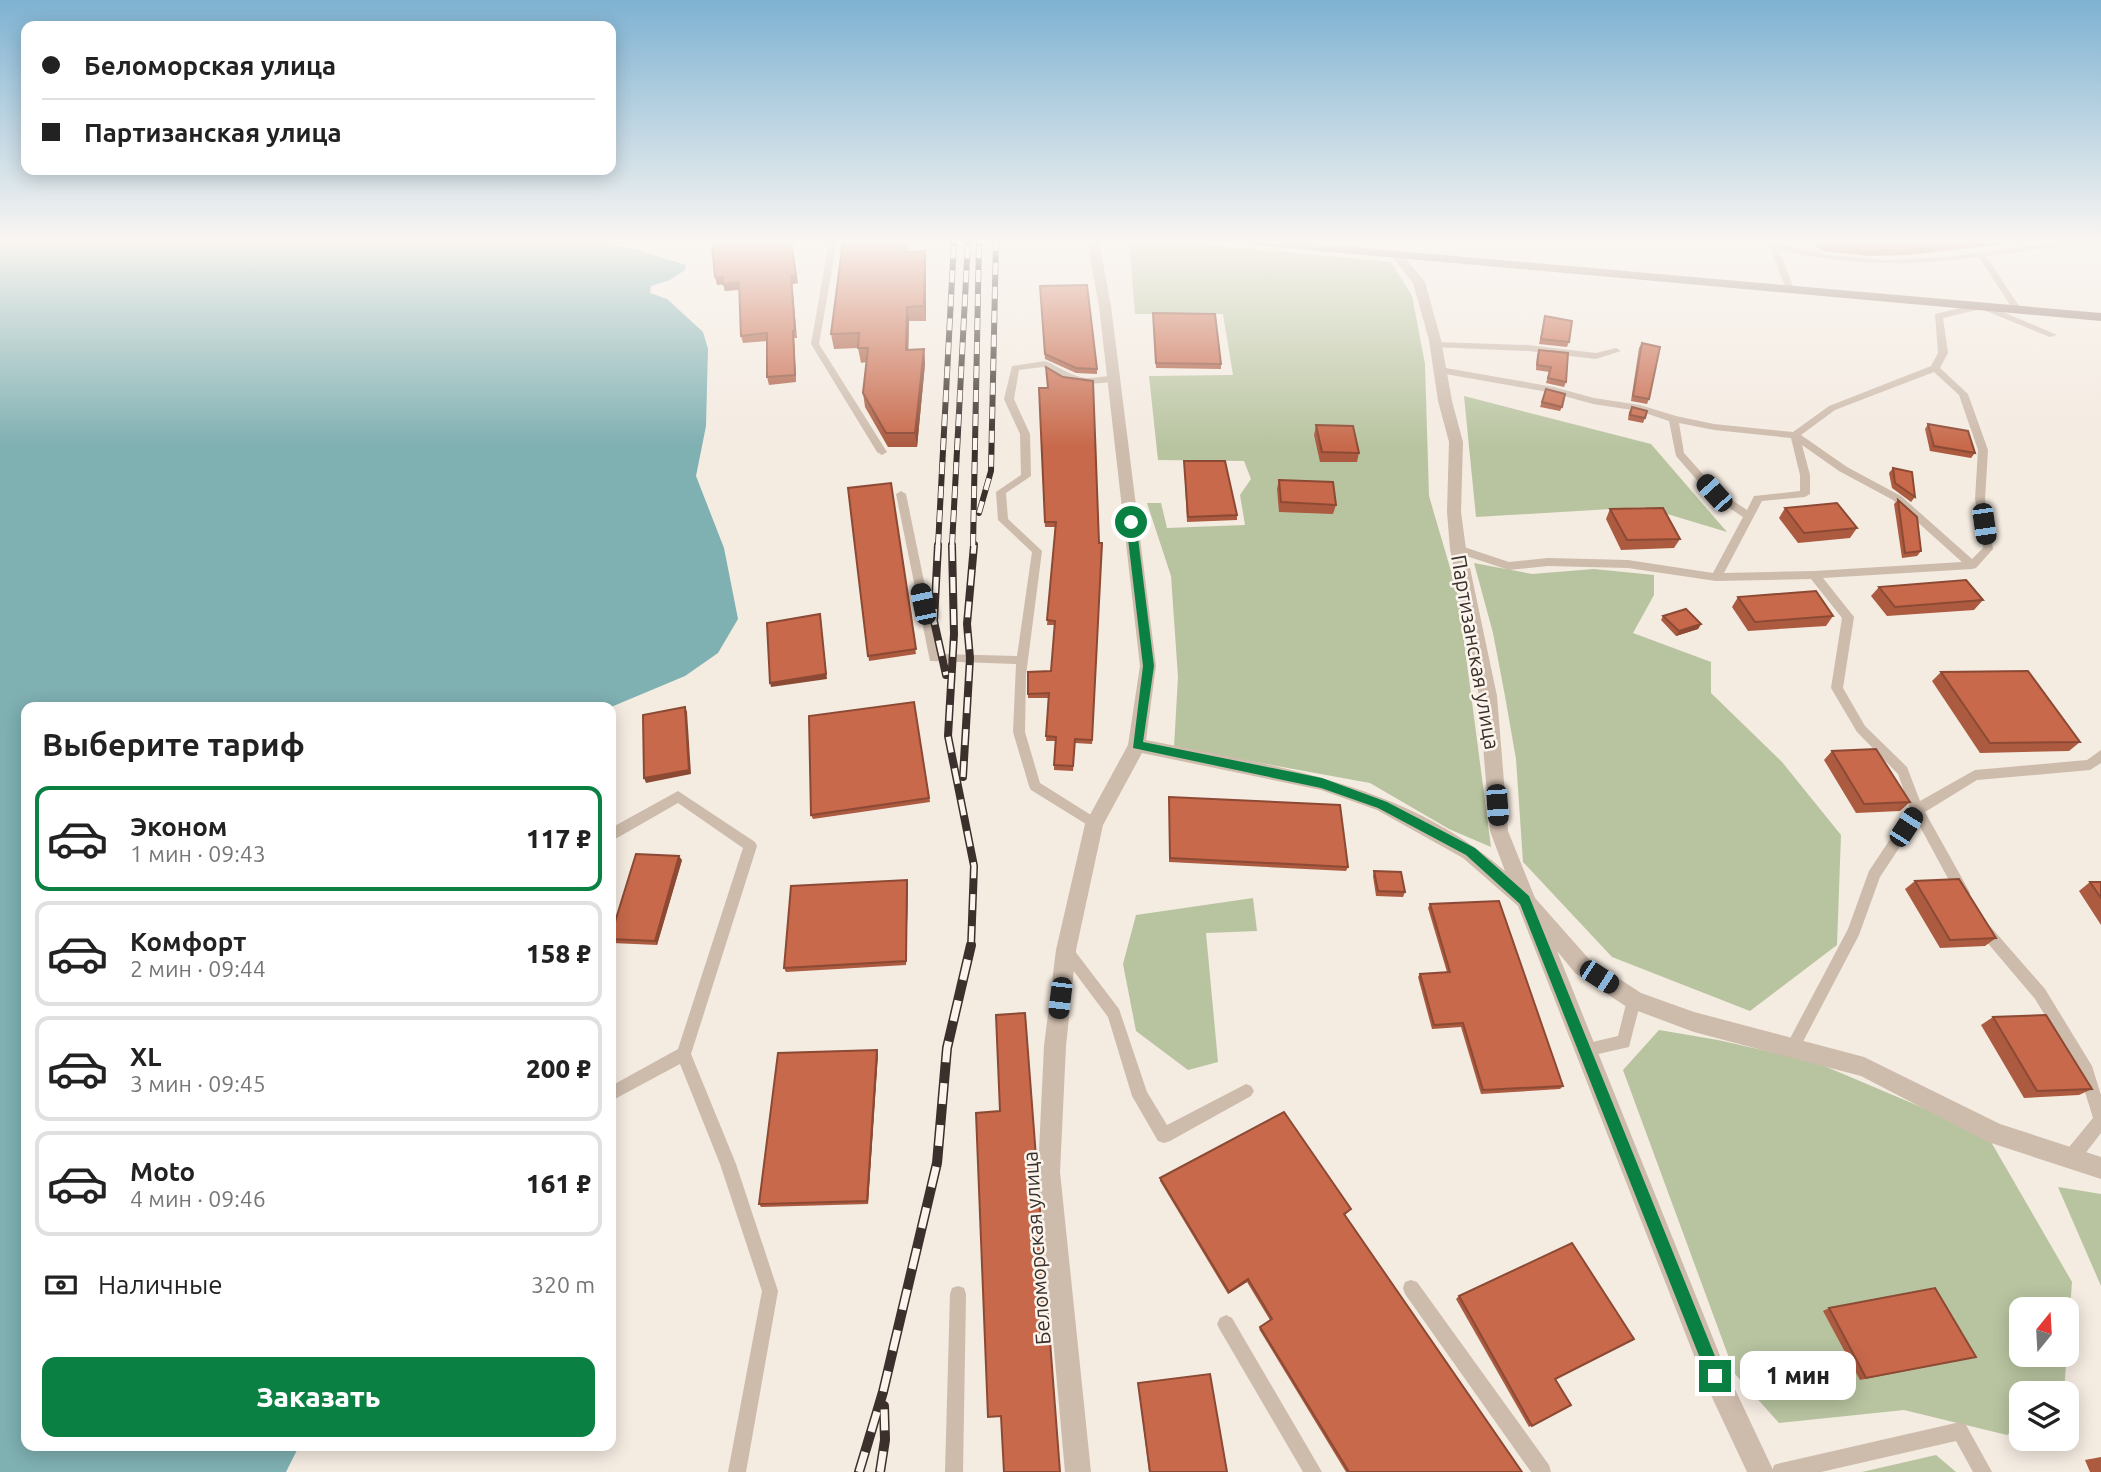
<!DOCTYPE html>
<html lang="ru">
<head>
<meta charset="utf-8">
<style>
	:root { --surface:#fff; --page:#f6f6f6; --text:#222; --muted:#767676; --line:#e0e0e0; --accent:#0b8043 }
	body { margin:0; font-family:Ubuntu,sans-serif; background:var(--page); color:var(--text); height:100vh; display:flex; flex-direction:column; font-size:26px; white-space:nowrap }
	* { box-sizing:border-box; margin:0 }
	p { font-size:23px; color:var(--muted) }
	.icon { flex:none; width:38px; height:38px; fill:none; stroke:currentColor; stroke-width:2; stroke-linecap:round; stroke-linejoin:round }
	.map { position:relative; flex:1; overflow:hidden }
	.details { position:absolute; left:21px; top:702px; width:595px; height:749px; display:flex; flex-direction:column; background:var(--surface); border-radius:14px; box-shadow:0 4px 18px #0003 }
	.details>* { flex:none }
	.hud { position:absolute; left:21px; top:21px; width:595px; height:154px; border-radius:14px; box-shadow:0 4px 18px #0003; display:grid; align-content:center; height:154px; padding:0 21px; background:var(--surface) }
	.needle { width:46px; rotate:18deg }
	.buttons { position:absolute; left:2009px; top:1297px; display:grid; gap:14px }
	.buttons a { display:grid; place-items:center; width:70px; height:70px; border-radius:14px; background:var(--surface); box-shadow:0 4px 18px #0003; font-size:35px }
	.end { position:absolute; width:32px; height:32px; margin:-16px; border:9px solid #0b8043; background:#fff; box-shadow:0 0 0 4px #fff }
	.from { border-radius:50% }
	.bubble { position:absolute; height:49px; border-radius:14px; background:var(--surface); box-shadow:0 4px 18px #0003; font-size:23px; font-weight:800; line-height:49px; text-align:center }
	.car { position:absolute; width:21px; height:42px; margin:-21px -10px; border-radius:9px; box-shadow:0 0 5px 2px #0007; background:linear-gradient(#222 24%,#8ab4d8 0 40%,#222 0 76%,#8ab4d8 0 86%,#222 0) }
	.hud b { display:flex; align-items:center; gap:24px; height:66px; font-size:26px }
	.hud b+b { border-top:2px solid var(--line) }
	.hud i { width:18px; height:18px; background:var(--text) }
	ul { padding:0; list-style:none }
	li { display:flex; align-items:center; gap:21px; height:105px; margin:0 14px 10px; padding:0 7px; border:4px solid var(--line); border-radius:14px }
	li div { flex:1 }
	li b { display:block; font-size:26px }
	li em { font-style:normal; font-weight:800 }
	li.active { border-color:var(--accent) }
	li>.icon { width:63px; height:63px; stroke-width:1.5 }
	h2 { padding:0 21px; font-size:32px; line-height:84px }
	.pay { display:flex; align-items:center; gap:18px; height:77px; padding:0 21px; font-size:26px }
	.pay p { margin-inline-start:auto }
	.action { display:flex; gap:14px; margin-top:auto; padding:14px 21px }
	.action a { flex:1; height:80px; border-radius:14px; background:var(--accent); color:#fff; font-size:28px; font-weight:800; line-height:80px; text-align:center }
	.map>svg:first-child { display:block }
</style>
</head>
<body>
<div class="map">
<svg width="2101" height="1472" viewBox="0 0 2101 1472">
	<rect width="100%" height="100%" fill="#f4ebe1"/>
	<!-- green -->
	<g fill="#b8c4a0" fill-rule="evenodd">
		<path d="M1129,241H1167L1391,262L1412,296L1425,364L1429,496L1458,595L1491,847L1449,829L1370,783L1174,747L1178,677L1171,576L1147,503H1161L1167,528L1245,525L1240,495L1251,479L1244,461L1158,460L1149,376L1233,375L1223,314H1135Z"/>
		<path d="M1464,396L1651,444L1727,532L1644,507L1476,517Z"/>
		<path d="M1474,563L1532,574L1594,569L1654,575V595L1633,633L1711,662V693L1782,762L1841,835L1837,945L1750,1011L1612,957L1523,862L1516,759L1505,696L1493,633Z"/>
		<path d="M1253,898L1257,931L1206,933L1218,1062L1188,1070L1136,1031L1123,964L1136,915Z"/>
		<path d="M1659,1030L1718,1040L1815,1062L1987,1135L2072,1282L2064,1393H2021V1425L2007,1435L1904,1410L1779,1423L1735,1374L1623,1070ZM2021,1309H2067V1354H2021Z"/>
		<path d="M2058,1187L2101,1194V1286Z"/>
		<path d="M1936,1455L1956,1472H1862Z"/>
	</g>
	<!-- water -->
	<path fill="#7fb0b2" d="M0,241H700L608,245L637,250L686,265L685,270L670,280L651,286L650,293L667,299L703,332L708,349L706,426L696,476L724,548L738,619L718,653L685,676L611,707H26V1446H299L286,1472H0Z"/>
	<g fill="none" stroke-linecap="round" stroke-linejoin="round">
		<!-- lane -->
		<g fill="#cdbbac" fill-rule="evenodd">
			<path d="M829,241H837L819,344L887,452L882,455L877,452L811,344Z"/>
			<path d="M1769,242L1830,255L1886,260L1946,257L2057,242H2101V246L2057,247L1986,256L2021,309L2017,312L2014,311L1979,257C1911,267 1846,265 1779,250L1794,289L1790,292L1786,289L1768,244Z"/>
			<path d="M1982,303L2057,335L2050,337L1981,309L1943,318L1948,353L1940,368L1968,394L1988,450L1985,499L1993,549L1976,568L1972,569L1823,578L1854,617L1843,688L1865,726L1907,767L1920,801L1975,770L2087,760L2101,750V763L2090,770L1977,780L1925,812L1968,889L1970,893L1968,897L1963,899L1958,897L1917,821L1880,877L1859,935L1797,1053L1792,1055L1787,1053L1785,1048L1848,929L1869,871L1910,809L1898,774L1857,732L1831,688L1842,618L1811,579L1716,581L1628,568L1548,566L1509,570L1454,552L1453,549L1458,545L1509,562L1548,558L1628,560L1713,573L1743,517L1710,495L1676,456L1669,421L1639,411L1593,404L1553,393L1440,373L1435,370L1440,367L1554,387L1594,398L1640,405L1676,416L1714,424L1793,432L1829,406L1931,366L1938,353L1935,314ZM1934,372L1959,395L1978,450L1975,499L1983,548L1972,559L1901,496L1847,467L1801,435L1835,410ZM1679,423L1714,430L1791,438L1800,475V491L1754,496L1747,510L1718,491L1684,453ZM1802,445L1839,471L1893,500L1962,562L1814,571L1724,573L1762,501L1805,497L1810,494V475Z"/>
			<path d="M1436,342L1528,345L1596,353L1616,348L1621,351L1596,359L1528,351L1433,347L1432,345Z"/>
			<path d="M1045,361C1060,367 1070,376 1086,378C1097,379 1110,373 1119,379L1114,382L1088,384L1063,379L1043,367L1019,370L1014,399L1030,434L1031,476L1006,493L1008,519L1042,551L1026,675L1025,732L1040,783L1099,820L1100,824L1099,828L1094,829L1031,790L1029,786L1013,732L1016,664L930,661L896,494L901,491L906,494L939,654L1017,656L1032,552L998,520L996,492L1021,475L1020,434L1004,399L1012,366Z"/>
			<path d="M678,791L755,842L757,846L691,1054L736,1164L778,1291L746,1472H728L762,1291L720,1164L680,1064L611,1101V1086L678,1049L743,848L678,803L617,838L611,839V828Z"/>
			<path d="M1985,924L1990,926L2045,989L2092,1066L2101,1095V1133L2077,1164L2071,1166L2065,1164L2063,1158L2065,1152L2093,1118L2078,1069L2035,999L1980,934L1978,930L1980,926Z"/>
			<path d="M1066,944L1071,946L1119,1009L1147,1092L1167,1125L1246,1084L1251,1086L1254,1091L1251,1096L1170,1141L1164,1143L1158,1141L1132,1096L1108,1017L1061,954L1059,950L1061,946Z"/>
			<path d="M1634,993L1639,995L1641,1000L1629,1047L1585,1057L1580,1055L1578,1050L1580,1045L1618,1036L1627,1000L1629,995Z"/>
			<path d="M1411,1280L1417,1282L1549,1465L1551,1472H1531L1405,1294L1403,1288L1405,1282Z"/>
			<path d="M958,1286L964,1288L966,1294L963,1472H945L950,1294L952,1288Z"/>
			<path d="M1226,1315L1232,1318L1322,1472H1303L1220,1330L1217,1324L1220,1318Z"/>
			<path d="M1960,1422L1966,1425L1992,1472H1973L1956,1441L1821,1472H1772L1774,1465L1781,1463Z"/>
		</g>
		<!-- street -->
		<path fill="#cdbbac" fill-rule="evenodd" d="M1087,241H1099L1111,306L1156,666L1146,740C1275,766 1402,782 1505,871L1490,831L1479,696L1450,549L1447,512L1449,442L1438,401L1429,340L1413,283L1391,255L1401,253L1425,282L1441,340L1452,401L1463,442L1461,512L1466,549L1497,696L1508,831L1535,898L1589,959L1641,993L1694,1012L1864,1057L2000,1124L2101,1157V1179L1988,1142L1861,1076L1694,1032L1627,1007L1575,973L1557,951L1725,1368L1774,1472H1747L1702,1376L1518,906L1463,858L1377,810L1321,790L1142,753L1103,825L1076,950L1066,1046L1060,1172L1091,1472H1065L1038,1172L1044,1046L1056,950L1085,824L1128,745L1140,666L1099,306Z"/>
		<!-- secondary -->
		<path fill="#a18a7d" fill-rule="evenodd" d="M1236,241H1285L2101,313V321L1241,244Z"/>
		<defs>
			<g id="rail-far2">
				<path d="M979,513L991,471L996,241"/>
				<path d="M938,546L954,241"/>
				<path d="M952,546L968,241"/>
				<path d="M973,546L979,241"/>
			</g>
			<g id="rail-far1">
				<path d="M938,545L934,621L946,675"/>
				<path d="M952,545L954,634L948,736L974,866L971,947"/>
				<path d="M963,777L970,658L967,624L974,545"/>
			</g>
			<g id="rail">
				<path d="M859,1472L883,1392L937,1163L947,1048L971,945"/>
				<path d="M880,1472L885,1440L884,1406"/>
			</g>
		</defs>
		<!-- rail-far2 casing -->
		<use href="#rail-far2" stroke="#3b302b" stroke-width="6"/>
		<!-- rail-far1 casing -->
		<use href="#rail-far1" stroke="#3b302b" stroke-width="8"/>
		<!-- rail casing -->
		<use href="#rail" stroke="#3b302b" stroke-width="10"/>
		<!-- rail-far2 -->
		<use href="#rail-far2" stroke="#fbf5ee" stroke-width="4.5" stroke-dasharray="12" stroke-linecap="butt"/>
		<!-- rail-far1 -->
		<use href="#rail-far1" stroke="#fbf5ee" stroke-width="5" stroke-dasharray="16" stroke-linecap="butt"/>
		<!-- rail -->
		<use href="#rail" stroke="#fbf5ee" stroke-width="7" stroke-dasharray="21" stroke-linecap="butt"/>
	</g>
	<!-- wall -->
	<g fill="#ac5a40">
		<path d="M738,241L798,283L792,284L797,338H794L796,382L769,385L767,377V341L743,343L741,336L739,290L725,291L723,284L717,285Z"/>
		<path d="M1811,241H2030L1906,255L1868,256L1822,251Z"/>
		<path d="M925,251L926,266V321H909L908,350L924,349L925,364L917,447H888L865,407L863,393L867,362L861,363L858,348L834,349L831,334L908,252Z"/>
		<path d="M1040,286L1097,369V374L1076,373L1045,359Z"/>
		<path d="M1153,313L1221,364V369L1156,368Z"/>
		<path d="M1545,316L1569,342L1567,347L1539,344Z"/>
		<path d="M1642,343L1649,399L1647,404L1631,401L1639,348Z"/>
		<path d="M1539,350L1566,382L1564,387L1546,383L1549,372L1536,370L1537,355Z"/>
		<path d="M1546,389L1562,407L1560,411L1540,407Z"/>
		<path d="M1039,393L1099,543H1102L1092,744L1075,743L1073,771L1054,770L1055,741H1046L1049,698H1028V672L1051,671L1055,625H1047L1055,527H1045Z"/>
		<path d="M1632,407L1645,418L1643,423L1628,420L1629,412Z"/>
		<path d="M1928,424L1975,453L1971,458L1930,451L1925,429Z"/>
		<path d="M1316,425L1359,453L1357,462H1320L1314,435Z"/>
		<path d="M1184,461L1237,515V520L1187,522Z"/>
		<path d="M1893,468L1915,497L1911,502L1892,488L1889,473Z"/>
		<path d="M1279,480L1336,505L1333,514L1279,512L1277,489Z"/>
		<path d="M891,483L916,654L869,661L848,488Z"/>
		<path d="M1898,500L1921,551L1917,556L1902,558L1894,504Z"/>
		<path d="M1785,508L1857,528L1850,538L1798,543L1779,518Z"/>
		<path d="M1610,509L1680,539L1674,548L1621,550L1606,519Z"/>
		<path d="M1879,587L1983,600L1974,610L1887,616L1871,596Z"/>
		<path d="M1738,597L1833,616L1826,626L1748,631L1732,607Z"/>
		<path d="M1663,616L1701,624L1698,629L1676,636L1661,620Z"/>
		<path d="M1941,672L2080,742L2069,751L1980,753L1932,681Z"/>
		<path d="M914,702L930,802L813,819L811,815Z"/>
		<path d="M1832,751L1910,802L1900,811L1856,813L1824,760Z"/>
		<path d="M1169,797L1348,867L1346,871L1169,862Z"/>
		<path d="M682,860L657,945L612,943L611,941V935Z"/>
		<path d="M1374,871L1405,892L1403,897L1376,896L1373,876Z"/>
		<path d="M1915,881L1996,938L1985,946L1940,948L1905,889Z"/>
		<path d="M2090,882H2101V925L2079,891Z"/>
		<path d="M908,884L906,965L786,972L784,968Z"/>
		<path d="M1430,904L1563,1086L1560,1089L1481,1094L1461,1027L1432,1029L1418,977L1420,974L1447,972L1428,908Z"/>
		<path d="M1993,1017L2092,1089L2079,1095L2024,1098L1981,1025Z"/>
		<path d="M878,1054L868,1204L761,1207L759,1204Z"/>
		<path d="M1160,1178L1351,1209L1345,1215L1522,1472H1346L1259,1329L1270,1320L1247,1282L1228,1294L1160,1181Z"/>
		<path d="M1459,1296L1555,1379L1571,1405L1529,1427L1456,1299Z"/>
		<path d="M1829,1308L1976,1357L1860,1380L1823,1311Z"/>
		<path d="M1138,1383L1227,1472H1149Z"/>
		<path d="M2101,1457V1472H2090L2085,1460Z"/>
	</g>
	<!-- shaded-wall -->
	<g fill="#8c4a34">
		<path d="M791,241L798,283L792,284L797,338L791,276Z"/>
		<path d="M925,251L926,266V321L924,306Z"/>
		<path d="M715,277H723L724,284L717,285Z"/>
		<path d="M739,282L741,289L725,291L723,284Z"/>
		<path d="M907,307L909,321L908,364L906,350Z"/>
		<path d="M793,331L794,338L796,382L795,375Z"/>
		<path d="M924,349L925,364L917,447L915,433Z"/>
		<path d="M820,614L827,679L771,687L770,683Z"/>
		<path d="M1701,624L1698,629L1676,636L1679,631Z"/>
		<path d="M685,707L687,712L691,774L646,783L644,778Z"/>
		<path d="M679,856L682,860L657,945L655,941Z"/>
		<path d="M907,880L908,884L906,965V961Z"/>
		<path d="M877,1050L878,1054L868,1204L867,1201Z"/>
		<path d="M1248,1279L1247,1282L1228,1294L1229,1292Z"/>
	</g>
	<!-- building -->
	<g fill="#c8694b" stroke="#8c4a34" stroke-width="2">
		<path d="M738,241H791L796,276H791L795,330L793,331L795,375L767,377V333L741,336L739,282L723,284V277H715L712,244Z"/>
		<path d="M843,241H906V252L925,251L924,306L907,307L906,350L924,349L915,433H886L863,393L868,348H858L859,333L831,334Z"/>
		<path d="M1819,241H1990L1909,250L1871,251L1824,246Z"/>
		<path d="M1087,285L1097,369L1076,368L1045,354L1040,286Z"/>
		<path d="M1153,313L1215,314L1221,364L1156,363Z"/>
		<path d="M1545,316L1572,321L1569,342L1541,339Z"/>
		<path d="M1642,343L1660,347L1649,399L1633,396Z"/>
		<path d="M1539,350L1568,353L1566,382L1548,378L1551,367L1537,365Z"/>
		<path d="M1046,367L1063,377L1093,381L1099,543H1102L1092,740L1075,739L1073,766L1054,765L1056,737L1046,736L1049,693L1028,694V672L1051,671L1055,621L1047,620L1056,522H1045L1039,388H1048Z"/>
		<path d="M1546,389L1565,394L1562,407L1542,402Z"/>
		<path d="M1632,407L1647,411L1645,418L1630,415Z"/>
		<path d="M1928,424L1968,431L1975,453L1934,446Z"/>
		<path d="M1316,425L1353,426L1359,453L1322,452Z"/>
		<path d="M1184,461H1225L1237,515L1188,517Z"/>
		<path d="M1893,468L1912,472L1915,497L1895,483Z"/>
		<path d="M1279,480L1333,482L1336,505L1281,502Z"/>
		<path d="M891,483L916,649L868,656L848,488Z"/>
		<path d="M1898,500L1917,517L1921,551L1905,553Z"/>
		<path d="M1837,503L1857,528L1804,533L1785,508Z"/>
		<path d="M1663,508L1680,539L1627,540L1610,509Z"/>
		<path d="M1966,580L1983,600L1895,607L1879,587Z"/>
		<path d="M1816,591L1833,616L1755,622L1738,597Z"/>
		<path d="M1686,609L1701,624L1679,631L1663,616Z"/>
		<path d="M820,614L826,674L770,683L767,623Z"/>
		<path d="M2028,671L2080,742L1990,743L1941,672Z"/>
		<path d="M914,702L929,798L811,815L809,716Z"/>
		<path d="M685,707L689,770L644,778L643,715Z"/>
		<path d="M1876,749L1910,802L1864,804L1832,751Z"/>
		<path d="M1169,797L1340,805L1348,867L1170,858Z"/>
		<path d="M636,854L679,856L655,941L611,939V935Z"/>
		<path d="M1374,871L1401,872L1405,892L1378,891Z"/>
		<path d="M1959,879L1996,938L1950,940L1915,881Z"/>
		<path d="M907,880L906,961L784,968L791,886Z"/>
		<path d="M2090,882H2101V898Z"/>
		<path d="M1499,901L1563,1086L1483,1090L1463,1023L1434,1025L1420,974L1450,972L1430,904Z"/>
		<path d="M1025,1013L1060,1472H1004L1001,1416L988,1417L976,1113L1000,1111L996,1015Z"/>
		<path d="M2046,1015L2092,1089L2037,1091L1993,1017Z"/>
		<path d="M877,1050L867,1201L759,1204L778,1053Z"/>
		<path d="M1284,1112L1351,1209L1344,1214L1522,1472H1349L1260,1327L1272,1319L1248,1279L1229,1292L1160,1178Z"/>
		<path d="M1572,1243L1634,1339L1555,1379L1571,1405L1532,1426L1459,1296Z"/>
		<path d="M1935,1288L1976,1357L1866,1378L1829,1308Z"/>
		<path d="M1210,1374L1227,1472H1150L1138,1383Z"/>
	</g>
	<!-- sky -->
	<linearGradient id="sky" x2="0" y2="1"><stop stop-color="#7eb2d2"/><stop offset="0.54" stop-color="#faf6f2"/><stop offset="1" stop-color="#faf6f2" stop-opacity="0"/></linearGradient>
	<rect width="2101" height="447" fill="url(#sky)"/>
	<!-- route -->
	<path fill="#0b8043" d="M1131,519L1136,522L1154,666L1143,742L1322,778L1387,802L1475,848L1529,896L1723,1376L1721,1381L1715,1384L1709,1381L1520,904L1466,855L1378,808L1321,788L1133,748L1143,666L1126,522Z"/>
	<g text-anchor="middle" dominant-baseline="central" stroke-width="5" stroke-linejoin="round" paint-order="stroke">
		<!-- street labels -->
		<g font-size="21" fill="#3b302b" stroke="#fbf5ee">
			<text transform="translate(1476 652) rotate(80)">Партизанская улица</text>
			<text transform="translate(1036 1248) rotate(-94)">Беломорская улица</text>
		</g>
	</g>
</svg>
<div class="buttons">
<a><svg class="needle" viewBox="-14 -14 28 28"><path d="M0-13l5 13h-10z" fill="#e53935"/><path d="M0 13l5-13h-10z" fill="#767676"/></svg></a>
<a><svg class="icon" aria-label="layers" viewBox="0 0 24 24"><path d="M12 4l9 5-9 5-9-5zM3 14l9 5 9-5"/></svg></a>
</div>
<i class="end from" style="left:1131px;top:522px"></i>
<i class="end" style="left:1715px;top:1376px"></i>
<div class="bubble" style="left:1740px;top:1351px;width:116px">1 мин</div>
<i class="car" style="left:1714px;top:493px;rotate:318deg"></i>
<i class="car" style="left:1984px;top:524px;rotate:172deg"></i>
<i class="car" style="left:923px;top:604px;rotate:348deg"></i>
<i class="car" style="left:1497px;top:805px;rotate:176deg"></i>
<i class="car" style="left:1906px;top:827px;rotate:33deg"></i>
<i class="car" style="left:1599px;top:977px;rotate:123deg"></i>
<i class="car" style="left:1060px;top:998px;rotate:187deg"></i>
<div class="hud">
<b><i class="from"></i>Беломорская улица</b>
<b><i></i>Партизанская улица</b>
</div>
<section class="details">
<h2>Выберите тариф</h2>
<ul>
<li class="active"><svg class="icon" aria-label="car" viewBox="0 0 24 24"><path d="M5 17H2v-5l4-1 3-4h7l3 4 3 1v5h-3M9 17h6M6 11h13"/><circle cx="7" cy="17" r="2"/><circle cx="17" cy="17" r="2"/></svg><div><b>Эконом</b><p>1 мин · 09:43</p></div><em>117 ₽</em></li>
<li><svg class="icon" aria-label="car" viewBox="0 0 24 24"><path d="M5 17H2v-5l4-1 3-4h7l3 4 3 1v5h-3M9 17h6M6 11h13"/><circle cx="7" cy="17" r="2"/><circle cx="17" cy="17" r="2"/></svg><div><b>Комфорт</b><p>2 мин · 09:44</p></div><em>158 ₽</em></li>
<li><svg class="icon" aria-label="car" viewBox="0 0 24 24"><path d="M5 17H2v-5l4-1 3-4h7l3 4 3 1v5h-3M9 17h6M6 11h13"/><circle cx="7" cy="17" r="2"/><circle cx="17" cy="17" r="2"/></svg><div><b>XL</b><p>3 мин · 09:45</p></div><em>200 ₽</em></li>
<li><svg class="icon" aria-label="car" viewBox="0 0 24 24"><path d="M5 17H2v-5l4-1 3-4h7l3 4 3 1v5h-3M9 17h6M6 11h13"/><circle cx="7" cy="17" r="2"/><circle cx="17" cy="17" r="2"/></svg><div><b>Moto</b><p>4 мин · 09:46</p></div><em>161 ₽</em></li>
</ul>
<div class="pay"><svg class="icon" aria-label="cash" viewBox="0 0 24 24"><path d="M3 7h18v10H3z"/><circle cx="12" cy="12" r="2"/></svg>Наличные<p>320 m</p></div>
<div class="action"><a>Заказать</a></div>
</section>
</div>
</body>
</html>
